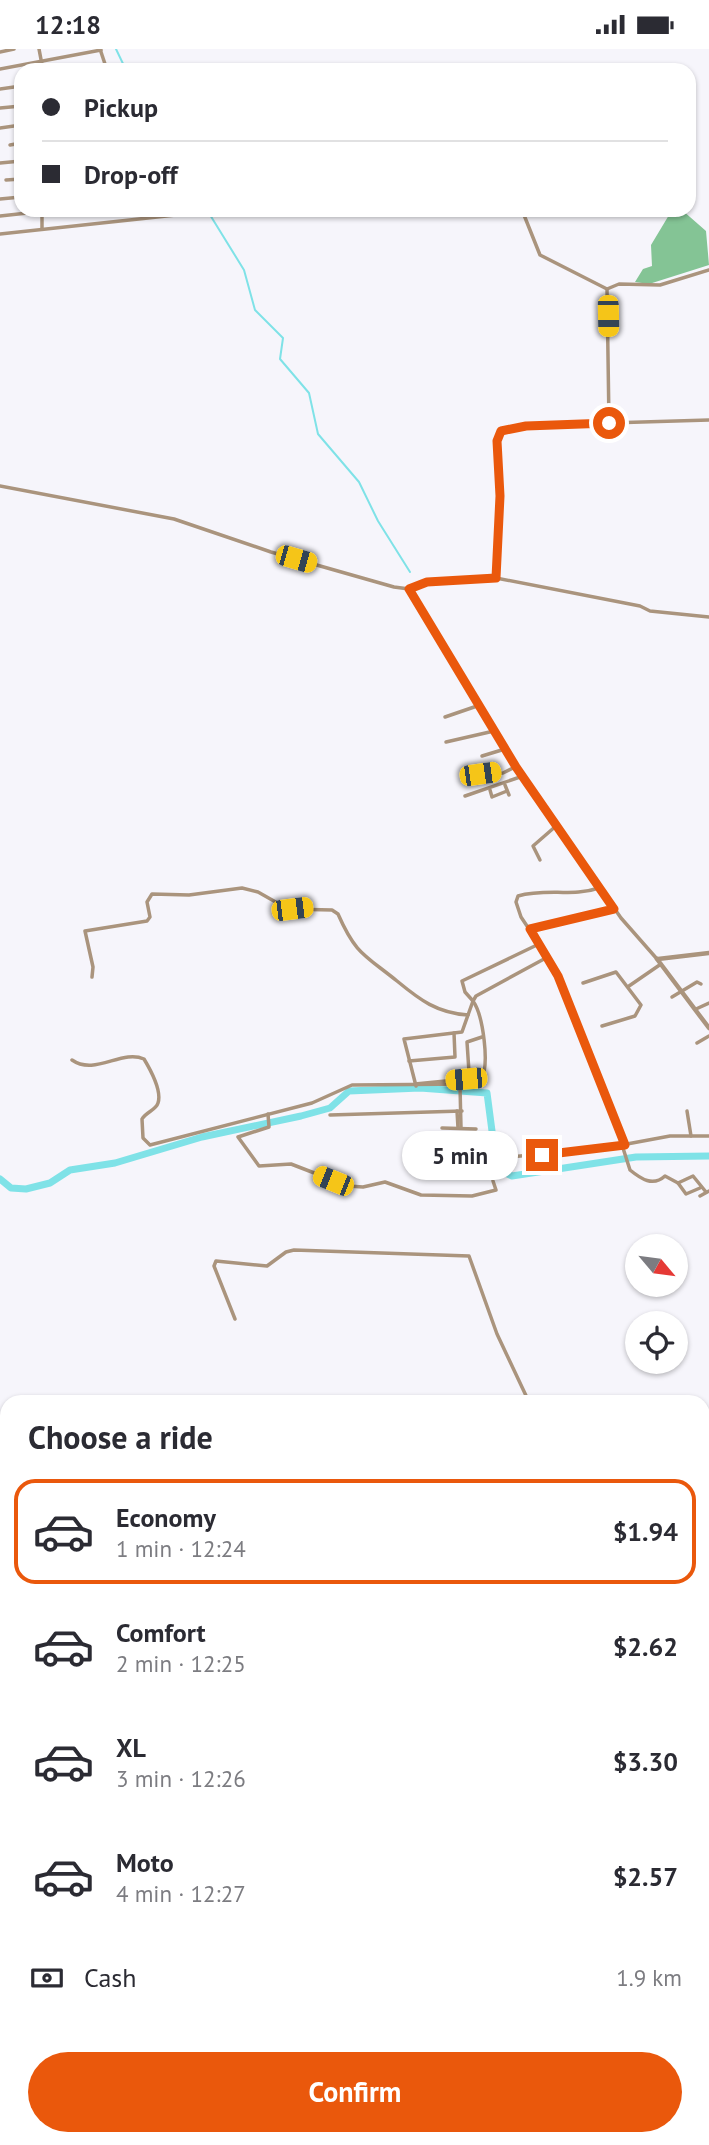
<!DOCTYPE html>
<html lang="en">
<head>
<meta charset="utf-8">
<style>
	:root { --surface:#fff; --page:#f2f2f3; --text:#2b2b33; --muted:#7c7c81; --line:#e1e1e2; --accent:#ea580c }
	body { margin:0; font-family:"PT Sans",sans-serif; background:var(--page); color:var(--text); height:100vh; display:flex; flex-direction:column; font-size:26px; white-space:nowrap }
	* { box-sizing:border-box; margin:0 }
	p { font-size:23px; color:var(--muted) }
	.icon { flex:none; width:38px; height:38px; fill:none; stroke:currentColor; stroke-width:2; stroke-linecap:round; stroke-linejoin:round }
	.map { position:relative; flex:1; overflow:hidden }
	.drawer { position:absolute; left:0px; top:1346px; width:710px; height:751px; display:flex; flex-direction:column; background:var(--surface); border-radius:21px 21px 0 0; box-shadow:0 2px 5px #0004 }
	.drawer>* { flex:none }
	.guide { position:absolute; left:14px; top:14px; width:682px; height:154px; border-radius:21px; box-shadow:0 2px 5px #0004; display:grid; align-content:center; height:154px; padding:0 28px; background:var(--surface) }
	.needle { width:46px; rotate:119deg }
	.buttons { position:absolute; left:625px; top:1185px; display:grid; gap:14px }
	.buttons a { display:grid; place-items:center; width:63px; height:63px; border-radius:50%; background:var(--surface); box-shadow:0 2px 5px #0004; font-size:35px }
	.end { position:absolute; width:32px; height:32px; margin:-16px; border:9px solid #ea580c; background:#fff; box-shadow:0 0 0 4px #fff }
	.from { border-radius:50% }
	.bubble { position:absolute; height:49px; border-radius:24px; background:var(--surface); box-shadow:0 2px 5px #0004; font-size:23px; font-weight:700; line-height:49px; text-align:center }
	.car { position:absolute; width:21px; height:42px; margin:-21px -10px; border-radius:9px; box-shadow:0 0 5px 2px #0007; background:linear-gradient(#f5c518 24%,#345 0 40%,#f5c518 0 76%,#345 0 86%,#f5c518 0) }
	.guide b { display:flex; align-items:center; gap:24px; height:66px; font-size:26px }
	.guide b+b { border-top:2px solid var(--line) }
	.guide i { width:18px; height:18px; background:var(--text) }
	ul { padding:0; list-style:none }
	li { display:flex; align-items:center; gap:21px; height:105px; margin:0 14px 10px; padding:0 14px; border:4px solid transparent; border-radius:21px }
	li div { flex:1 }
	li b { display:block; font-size:26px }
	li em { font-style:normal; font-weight:700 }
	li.selected { border-color:var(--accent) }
	li>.icon { width:63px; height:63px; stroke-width:1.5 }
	h2 { padding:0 28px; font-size:32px; line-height:84px }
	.pay { display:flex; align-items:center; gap:18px; height:77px; padding:0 28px; font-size:26px }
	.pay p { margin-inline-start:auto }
	.button { display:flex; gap:14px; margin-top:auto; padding:14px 28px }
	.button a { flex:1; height:80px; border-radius:42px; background:var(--accent); color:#fff; font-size:28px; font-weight:700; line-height:80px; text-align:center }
	.status { display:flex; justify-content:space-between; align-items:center; height:49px; padding:0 35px; background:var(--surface); direction:ltr }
	.status svg { height:19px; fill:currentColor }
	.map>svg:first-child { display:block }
</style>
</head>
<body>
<div class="status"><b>12:18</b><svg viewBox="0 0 49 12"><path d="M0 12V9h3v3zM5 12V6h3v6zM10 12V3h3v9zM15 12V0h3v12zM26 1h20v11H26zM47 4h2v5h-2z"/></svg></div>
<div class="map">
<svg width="709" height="2096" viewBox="0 0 709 2096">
	<rect width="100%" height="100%" fill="#f6f5fb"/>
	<!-- forest -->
	<g fill="#84c495">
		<path d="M672,161H682L706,182L709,216L649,235L635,233L643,220L652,217L651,196Z"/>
		<path d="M0,1838L7,1839V2012H0Z"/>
	</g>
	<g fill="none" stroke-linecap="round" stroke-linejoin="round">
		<!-- stream -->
		<g stroke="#7fe2e7" stroke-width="2">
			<path d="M116,0L126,21"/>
			<path d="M207,161L244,221L255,261L283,289L280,310L309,344L318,385L359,433L378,472L410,523"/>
		</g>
		<!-- river -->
		<g stroke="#7fe2e7" stroke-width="7">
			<path d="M0,1130L11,1139L26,1140L50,1134L70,1121L115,1114L202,1088L301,1067L330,1059L349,1042L420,1039L487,1044L497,1120L512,1127L636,1108L709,1107"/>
			<path d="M0,1980L7,1986"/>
			<path d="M226,2090L235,2096"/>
		</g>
		<!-- minor -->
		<g stroke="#aa947d" stroke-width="3.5">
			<path d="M39,0L43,21"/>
			<path d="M100,0L107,21"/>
			<path d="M0,3L14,0"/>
			<path d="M0,20L101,1"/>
			<path d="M0,40L21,37"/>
			<path d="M0,59L21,57"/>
			<path d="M0,79L21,76"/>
			<path d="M10,96L21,94"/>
			<path d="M0,114L21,112"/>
			<path d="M6,131L21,130"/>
			<path d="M0,150L21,148"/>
			<path d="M42,163V180"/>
			<path d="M0,167L55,161"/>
			<path d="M0,185L185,165L183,161"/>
			<path d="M607,240L619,235L660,236L709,221"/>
			<path d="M609,374L709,371"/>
			<path d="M0,437L174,470L271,503L394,538L409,540L427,533L496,529L640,557L650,562L709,568"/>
			<path d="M496,529L500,447L497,386C516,370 583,375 609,374L607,240L540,206L522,161"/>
			<path d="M409,540L516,718L621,869L657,910"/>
			<path d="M445,668L480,656"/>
			<path d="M446,693L494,682"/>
			<path d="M482,707L505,700"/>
			<path d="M465,727L503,724L515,718"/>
			<path d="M505,736L509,746"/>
			<path d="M490,741L492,748L507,742"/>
			<path d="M465,747L523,727"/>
			<path d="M540,811L533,797L556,777"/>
			<path d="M529,880L521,868L516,853L518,847C545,839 573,848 599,839"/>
			<path d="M545,906L558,927L601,1030L630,1121C641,1130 653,1138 665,1127L678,1134"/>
			<path d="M92,928L93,918L85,882L147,872L150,868L147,853L152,845L189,846L242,839L258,843L288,860L332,861L338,865C356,906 365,906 397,932C420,951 437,964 468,966L473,952L465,943L462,932L539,895"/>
			<path d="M583,934L616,923L641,956L635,967L602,977"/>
			<path d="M629,937L661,915"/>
			<path d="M672,948L697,933L701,935"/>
			<path d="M696,960L709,954"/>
			<path d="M697,994L709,987"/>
			<path d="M72,1011C95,1027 122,1000 144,1010C150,1020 162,1042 158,1054C156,1061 146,1063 142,1070L143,1089L150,1096L312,1054L352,1036L469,1035L481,1031C490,1016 483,966 473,952L476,947L544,910L545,906L529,880L614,860"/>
			<path d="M409,1012L455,1008L454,984"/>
			<path d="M415,1035L466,1030L469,1023L467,993L482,988"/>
			<path d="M416,1037L404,990L462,983L468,966"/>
			<path d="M460,1037L461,1079"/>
			<path d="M457,1062L458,1079"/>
			<path d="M687,1062L691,1087"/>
			<path d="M268,1065L269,1078L238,1088L259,1117L291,1115L348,1137L363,1138L385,1133L421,1146L472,1147L496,1141L493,1132"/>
			<path d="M330,1066L462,1062"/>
			<path d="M442,1079L476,1080"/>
			<path d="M509,1108L600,1100L670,1087H709"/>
			<path d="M700,1139L686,1145L678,1134L693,1127L706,1143"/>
			<path d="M700,1147L709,1142"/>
			<path d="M235,1270L214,1217L216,1212L267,1217L286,1203L294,1201L469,1207L497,1285L529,1353"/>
			<path d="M0,1415L7,1412"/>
			<path d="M0,1461L7,1458"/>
			<path d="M704,1811L706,1820"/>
			<path d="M0,1838L7,1839"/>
			<path d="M704,1878L709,1877"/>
			<path d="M704,1956L709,1955"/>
			<path d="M704,1959L709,1983"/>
			<path d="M704,2033L709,2032"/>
			<path d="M251,2090V2096"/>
			<path d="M310,2096L311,2090"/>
			<path d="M319,2096L320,2090"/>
		</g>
		<!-- tertiary -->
		<g stroke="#aa947d" stroke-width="4.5">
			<path d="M657,910L709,979"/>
			<path d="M658,910L709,904"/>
			<path d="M0,1392L7,1409"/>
			<path d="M704,1820L709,1819"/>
			<path d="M681,2090L682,2096"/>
		</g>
	</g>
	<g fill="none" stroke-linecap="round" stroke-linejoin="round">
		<!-- route -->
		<path stroke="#ea580c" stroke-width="9" d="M542,1106L625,1096L558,927L530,880L614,860L516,718L409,540L427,533L496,529L500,447L497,392L501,382L526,377L609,374"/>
	</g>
</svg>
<div class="buttons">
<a><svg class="needle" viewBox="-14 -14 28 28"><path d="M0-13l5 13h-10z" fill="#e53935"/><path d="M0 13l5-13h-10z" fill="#7c7c81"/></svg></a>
<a><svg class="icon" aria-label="locate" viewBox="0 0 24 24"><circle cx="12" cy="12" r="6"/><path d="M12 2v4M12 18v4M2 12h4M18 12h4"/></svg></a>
</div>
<i class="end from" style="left:609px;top:374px"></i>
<i class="end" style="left:542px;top:1106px"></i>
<div class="bubble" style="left:402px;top:1082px;width:116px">5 min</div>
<i class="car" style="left:608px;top:267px;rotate:179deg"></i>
<i class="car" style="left:296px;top:510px;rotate:106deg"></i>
<i class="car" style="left:480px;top:725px;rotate:82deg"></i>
<i class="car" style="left:292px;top:860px;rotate:83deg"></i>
<i class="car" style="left:466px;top:1030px;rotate:265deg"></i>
<i class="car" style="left:333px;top:1132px;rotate:292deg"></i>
<div class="guide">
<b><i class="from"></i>Pickup</b>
<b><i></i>Drop-off</b>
</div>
<section class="drawer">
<h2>Choose a ride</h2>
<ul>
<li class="selected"><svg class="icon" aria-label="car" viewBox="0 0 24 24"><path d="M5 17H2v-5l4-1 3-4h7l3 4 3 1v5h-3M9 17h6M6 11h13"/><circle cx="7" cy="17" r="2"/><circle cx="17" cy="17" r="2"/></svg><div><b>Economy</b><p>1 min · 12:24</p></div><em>$1.94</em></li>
<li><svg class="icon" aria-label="car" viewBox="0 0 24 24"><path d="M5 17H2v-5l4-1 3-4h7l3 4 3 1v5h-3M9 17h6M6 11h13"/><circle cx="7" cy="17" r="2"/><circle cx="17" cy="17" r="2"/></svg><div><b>Comfort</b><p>2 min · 12:25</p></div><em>$2.62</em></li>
<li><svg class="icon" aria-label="car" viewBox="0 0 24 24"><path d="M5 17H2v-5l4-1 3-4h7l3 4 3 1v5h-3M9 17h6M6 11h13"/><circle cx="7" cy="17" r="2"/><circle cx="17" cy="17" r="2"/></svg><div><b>XL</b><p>3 min · 12:26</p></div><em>$3.30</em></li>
<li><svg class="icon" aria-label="car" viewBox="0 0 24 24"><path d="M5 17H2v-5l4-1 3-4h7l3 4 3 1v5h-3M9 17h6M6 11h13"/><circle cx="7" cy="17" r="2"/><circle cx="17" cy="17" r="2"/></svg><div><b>Moto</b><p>4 min · 12:27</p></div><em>$2.57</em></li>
</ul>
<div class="pay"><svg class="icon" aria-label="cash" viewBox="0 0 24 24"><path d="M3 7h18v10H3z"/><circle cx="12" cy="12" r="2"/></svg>Cash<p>1.9 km</p></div>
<div class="button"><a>Confirm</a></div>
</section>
</div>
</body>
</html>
